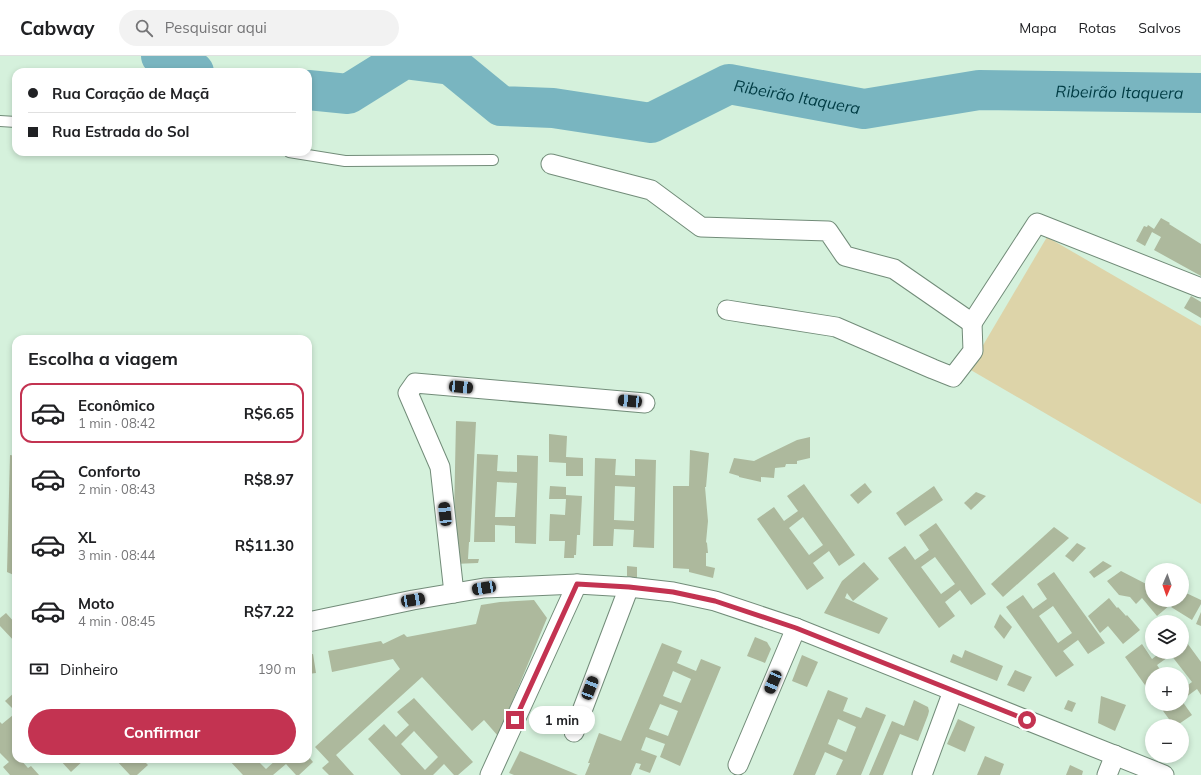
<!DOCTYPE html>
<html lang="pt">
<head>
<meta charset="utf-8">
<style>
	:root { --surface:#fff; --page:#f2f2f2; --text:#202124; --muted:#757577; --line:#e0e0e0; --accent:#c33351 }
	body { margin:0; font-family:Mulish,sans-serif; background:var(--page); color:var(--text); height:100vh; display:flex; flex-direction:column; font-size:15px; white-space:nowrap }
	* { box-sizing:border-box; margin:0 }
	p { font-size:13px; color:var(--muted) }
	.icon { flex:none; width:22px; height:22px; fill:none; stroke:currentColor; stroke-width:2; stroke-linecap:round; stroke-linejoin:round }
	.map { position:relative; flex:1; overflow:hidden }
	.sheet { position:absolute; left:12px; top:279px; width:300px; height:428px; display:flex; flex-direction:column; background:var(--surface); border-radius:12px; box-shadow:0 2px 6px #0003 }
	.sheet>* { flex:none }
	.banner { position:absolute; left:12px; top:12px; width:300px; height:88px; border-radius:12px; box-shadow:0 2px 6px #0003; display:grid; align-content:center; height:88px; padding:0 16px; background:var(--surface) }
	.needle { width:26px; rotate:182deg }
	.buttons { position:absolute; left:1145px; top:507px; display:grid; gap:8px }
	.buttons a { display:grid; place-items:center; width:44px; height:44px; border-radius:50%; background:var(--surface); box-shadow:0 2px 6px #0003; font-size:20px }
	.end { position:absolute; width:18px; height:18px; margin:-9px; border:5px solid #c33351; background:#fff; box-shadow:0 0 0 2px #fff }
	.from { border-radius:50% }
	.bubble { position:absolute; height:28px; border-radius:14px; background:var(--surface); box-shadow:0 2px 6px #0003; font-size:13px; font-weight:700; line-height:28px; text-align:center }
	.car { position:absolute; width:12px; height:24px; margin:-12px -6px; border-radius:5px; box-shadow:0 0 3px 1px #0007; background:linear-gradient(#222 24%,#8ab4d8 0 40%,#222 0 76%,#8ab4d8 0 86%,#222 0) }
	.banner b { display:flex; align-items:center; gap:14px; height:38px; font-size:15px }
	.banner b+b { border-top:1px solid var(--line) }
	.banner i { width:10px; height:10px; background:var(--text) }
	ul { padding:0; list-style:none }
	li { display:flex; align-items:center; gap:12px; height:60px; margin:0 8px 6px; padding:0 8px; border:2px solid transparent; border-radius:12px }
	li div { flex:1 }
	li b { display:block; font-size:15px }
	li em { font-style:normal; font-weight:700 }
	li.on { border-color:var(--accent) }
	li>.icon { width:36px; height:36px; stroke-width:1.5 }
	h2 { padding:0 16px; font-size:18px; line-height:48px }
	.pay { display:flex; align-items:center; gap:10px; height:44px; padding:0 16px; font-size:15px }
	.pay p { margin-inline-start:auto }
	.action { display:flex; gap:8px; margin-top:auto; padding:8px 16px }
	.action a { flex:1; height:46px; border-radius:24px; background:var(--accent); color:#fff; font-size:16px; font-weight:700; line-height:46px; text-align:center }
	header { display:flex; align-items:center; gap:24px; box-sizing:border-box; height:56px; padding:0 20px; background:var(--surface); border-bottom:1px solid var(--line) }
	header strong { font-size:19px }
	nav { display:flex; gap:22px; margin-inline-start:auto; font-size:14px }
	.search { width:280px; height:36px; background:var(--page); display:flex; align-items:center; gap:10px; box-sizing:border-box; padding:0 14px; border-radius:22px; color:var(--muted); font-size:15px }
	.map>svg:first-child { display:block }
</style>
</head>
<body>
<header>
<strong>Cabway</strong>
<div class="search"><svg class="icon" aria-label="search" viewBox="0 0 24 24"><circle cx="10" cy="10" r="6"/><path d="M15 15l6 6"/></svg>Pesquisar aqui</div>
<nav><a>Mapa</a><a>Rotas</a><a>Salvos</a></nav>
</header>
<div class="map">
<svg width="1201" height="719" viewBox="0 0 1201 719">
	<rect width="100%" height="100%" fill="#d5f1dc"/>
	<!-- green -->
	<path fill="#ddd4a9" d="M1047,181L1201,270V448L969,313Z"/>
	<g fill="none" stroke-linecap="round" stroke-linejoin="round">
		<!-- river -->
		<g stroke="#79b5c0" stroke-width="40">
			<path d="M161,0L194,16"/>
			<path id="s1" d="M308,34L348,38L404,3L451,9L501,50L553,52L651,67L729,28L864,53L979,34L1201,37"/>
		</g>
	</g>
	<!-- building -->
	<g fill="#adb99d" fill-rule="evenodd">
		<path d="M1161,162L1170,167L1169,168L1201,188V220L1154,194L1161,181L1152,176L1145,190L1136,185L1144,170L1147,171L1148,169L1154,173Z"/>
		<path d="M1191,240L1201,246V262L1184,252Z"/>
		<path d="M456,365L476,366L470,486H469L468,503H479L478,507L453,508Z"/>
		<path d="M549,378L567,380L566,401L583,402V420H566V407L549,406Z"/>
		<path d="M810,381V402L797,405V408H786L785,411L775,412L774,422L761,421V426L739,421V420L729,417L734,402L754,405L797,384Z"/>
		<path d="M690,394L709,397L706,431H705L708,465L706,486L707,487L708,497H706V510L715,512L713,522L689,516V513L673,512V430H689Z"/>
		<path d="M477,398L498,399L497,415L517,416V399L538,400L536,488L515,487V470L495,469V486H474ZM497,426L517,427L515,461H495Z"/>
		<path d="M10,399L16,400V520L7,516Z"/>
		<path d="M595,402L616,403L615,419L635,420V403L656,404L654,492L633,491L634,474L614,473L613,490H593ZM615,430L635,431L634,465L614,464Z"/>
		<path d="M865,427L872,436L858,448L850,439Z"/>
		<path d="M804,428L855,499L839,510L829,495L813,507L824,522L807,534L757,463L774,451L784,465L798,455L787,440ZM803,461L823,489L809,499L789,472Z"/>
		<path d="M550,430L566,431V439L582,440L580,479H577L576,499H574V502H564L565,485H549L550,458L565,459L566,443H549Z"/>
		<path d="M934,430L943,444L905,470L896,457Z"/>
		<path d="M976,436L986,440L971,454L964,447Z"/>
		<path d="M936,467L986,538L971,549L960,534L945,546L955,560L939,572L888,502L905,490L915,504L929,494L919,479ZM935,501L955,528L941,538L921,511Z"/>
		<path d="M1054,471L1069,482L1003,541L991,528Z"/>
		<path d="M1077,487L1086,492L1073,506L1065,500Z"/>
		<path d="M1103,505L1112,510L1094,522L1089,516Z"/>
		<path d="M864,506L879,523L853,545L847,537L845,542L888,562L879,578L824,557L842,525Z"/>
		<path d="M627,510L637,511V522L627,520Z"/>
		<path d="M1121,515L1152,531V544H1176L1157,560L1142,542L1136,548L1130,541L1119,539L1107,525Z"/>
		<path d="M1054,516L1105,587L1088,598L1078,584L1063,595L1074,609L1056,621L1006,551L1023,539L1033,553L1047,543L1037,528ZM1053,550L1072,577L1058,587L1039,560Z"/>
		<path d="M1184,536L1201,544V548L1192,564L1171,551L1176,544H1182V538Z"/>
		<path d="M1109,542L1117,552L1118,551L1126,560L1127,559L1140,574L1123,588L1108,570L1100,577L1088,560Z"/>
		<path d="M534,544L547,562L498,680L484,664L472,675L422,621L336,699L354,719H329L322,712L329,706L315,691L400,613L393,603L332,616L328,595L381,585L383,588L404,578L407,581L476,568L481,549L500,546Z"/>
		<path d="M1201,556V570L1196,568Z"/>
		<path d="M6,557L16,568V587L0,570V562Z"/>
		<path d="M1000,558L1012,571L1004,583L994,571Z"/>
		<path d="M1182,580L1201,606V639L1197,633L1182,644V633L1192,626L1171,599L1157,609L1163,618H1152V639L1125,601L1142,588L1152,603L1161,596H1182Z"/>
		<path d="M755,581L767,586L771,593L765,607L747,600Z"/>
		<path d="M662,587L682,595L677,607L696,615L701,603L721,611L680,710L660,701L665,688L646,681L641,694L657,700L650,717L639,713L641,708L636,707L631,719H585L590,707H588L599,677L621,685ZM673,615L691,623L681,647L663,640ZM660,648L678,655L668,680L649,673Z"/>
		<path d="M965,594L1003,610L997,625L950,606L953,598L962,602Z"/>
		<path d="M313,598L316,617L308,618V599Z"/>
		<path d="M802,599L818,606L807,631L792,625Z"/>
		<path d="M1015,614L1032,621L1024,636L1007,629Z"/>
		<path d="M828,634L848,642L843,655L861,662L866,651L886,659L861,719H836L843,704L825,696L815,719H793ZM838,663L856,671L846,696L828,688Z"/>
		<path d="M16,635V656L5,645Z"/>
		<path d="M1101,640L1126,649L1115,675L1098,667Z"/>
		<path d="M414,642L473,706L458,719H454L444,708L433,719H401L368,683L384,668L396,681L409,669L397,656ZM414,675L438,701L425,714L401,688Z"/>
		<path d="M914,644L928,651L929,655L928,659L918,685L900,678L883,719H869L892,665L904,670Z"/>
		<path d="M1068,644L1076,647L1072,656L1064,653Z"/>
		<path d="M1182,645L1192,659L1176,670H1174L1158,648H1182Z"/>
		<path d="M13,659L16,663V676L12,679L16,684V703H20L28,712L31,710L39,719H10L3,711L9,706L0,697V666L2,668Z"/>
		<path d="M958,663L975,671L965,696L947,688Z"/>
		<path d="M520,695L578,719H514L509,717Z"/>
		<path d="M308,700L313,706L299,719H296L286,708L273,719H243L228,703H256L266,713L277,703H308Z"/>
		<path d="M985,700L1004,708L1000,719H977Z"/>
		<path d="M59,703H85L71,716Z"/>
		<path d="M115,703H142L148,709L137,719H130Z"/>
		<path d="M1070,709L1083,715L1082,719H1066Z"/>
	</g>
	<g fill="none" stroke-linecap="round" stroke-linejoin="round">
		<defs>
			<g id="service">
				<path d="M0,65L16,66"/>
				<path d="M289,96L345,105L493,104"/>
			</g>
			<g id="minor">
				<path d="M551,108L651,134L701,171L828,175L845,200L894,213L972,267L1037,167L1201,232"/>
				<path d="M727,254L836,271L933,313L953,321L973,295L972,267"/>
				<path d="M454,537L440,411L408,337L415,327L645,347"/>
				<path d="M308,566L413,544L484,532L577,528L629,531L673,536L715,545L796,572L1164,719"/>
				<path d="M574,676L629,531"/>
				<path d="M738,709L796,572"/>
				<path d="M490,719L577,528"/>
				<path d="M922,719L953,635"/>
				<path d="M1107,719L1115,699"/>
			</g>
		</defs>
		<!-- service casing -->
		<use href="#service" stroke="#728c79" stroke-width="12"/>
		<!-- minor casing -->
		<use href="#minor" stroke="#728c79" stroke-width="21"/>
		<!-- service -->
		<use href="#service" stroke="#fff" stroke-width="10"/>
		<!-- minor -->
		<use href="#minor" stroke="#fff" stroke-width="19"/>
	</g>
	<g fill="none" stroke-linecap="round" stroke-linejoin="round">
		<!-- route -->
		<path stroke="#c33351" stroke-width="5" d="M515,664L577,528L629,531L673,536L715,545L796,572L1027,664"/>
	</g>
	<g text-anchor="middle" dominant-baseline="central" stroke-width="3.5" stroke-linejoin="round" paint-order="stroke">
		<!-- water labels -->
		<g font-size="16" font-style="italic" fill="#003c44" stroke="#d5f1dc">
			<text stroke="none"><textPath href="#s1" startOffset="851">Ribeirão Itaquera</textPath></text>
			<text stroke="none"><textPath href="#s1" startOffset="526">Ribeirão Itaquera</textPath></text>
		</g>
	</g>
</svg>
<div class="buttons">
<a><svg class="needle" viewBox="-14 -14 28 28"><path d="M0-13l5 13h-10z" fill="#e53935"/><path d="M0 13l5-13h-10z" fill="#757577"/></svg></a>
<a><svg class="icon" aria-label="layers" viewBox="0 0 24 24"><path d="M12 4l9 5-9 5-9-5zM3 14l9 5 9-5"/></svg></a>
<a>+</a>
<a>−</a>
</div>
<i class="end from" style="left:1027px;top:664px"></i>
<i class="end" style="left:515px;top:664px"></i>
<div class="bubble" style="left:529px;top:650px;width:66px">1 min</div>
<i class="car" style="left:461px;top:331px;rotate:95deg"></i>
<i class="car" style="left:630px;top:345px;rotate:275deg"></i>
<i class="car" style="left:445px;top:458px;rotate:354deg"></i>
<i class="car" style="left:484px;top:532px;rotate:260deg"></i>
<i class="car" style="left:413px;top:544px;rotate:80deg"></i>
<i class="car" style="left:773px;top:626px;rotate:203deg"></i>
<i class="car" style="left:590px;top:632px;rotate:21deg"></i>
<div class="banner">
<b><i class="from"></i>Rua Coração de Maçã</b>
<b><i></i>Rua Estrada do Sol</b>
</div>
<section class="sheet">
<h2>Escolha a viagem</h2>
<ul>
<li class="on"><svg class="icon" aria-label="car" viewBox="0 0 24 24"><path d="M5 17H2v-5l4-1 3-4h7l3 4 3 1v5h-3M9 17h6M6 11h13"/><circle cx="7" cy="17" r="2"/><circle cx="17" cy="17" r="2"/></svg><div><b>Econômico</b><p>1 min · 08:42</p></div><em>R$6.65</em></li>
<li><svg class="icon" aria-label="car" viewBox="0 0 24 24"><path d="M5 17H2v-5l4-1 3-4h7l3 4 3 1v5h-3M9 17h6M6 11h13"/><circle cx="7" cy="17" r="2"/><circle cx="17" cy="17" r="2"/></svg><div><b>Conforto</b><p>2 min · 08:43</p></div><em>R$8.97</em></li>
<li><svg class="icon" aria-label="car" viewBox="0 0 24 24"><path d="M5 17H2v-5l4-1 3-4h7l3 4 3 1v5h-3M9 17h6M6 11h13"/><circle cx="7" cy="17" r="2"/><circle cx="17" cy="17" r="2"/></svg><div><b>XL</b><p>3 min · 08:44</p></div><em>R$11.30</em></li>
<li><svg class="icon" aria-label="car" viewBox="0 0 24 24"><path d="M5 17H2v-5l4-1 3-4h7l3 4 3 1v5h-3M9 17h6M6 11h13"/><circle cx="7" cy="17" r="2"/><circle cx="17" cy="17" r="2"/></svg><div><b>Moto</b><p>4 min · 08:45</p></div><em>R$7.22</em></li>
</ul>
<div class="pay"><svg class="icon" aria-label="cash" viewBox="0 0 24 24"><path d="M3 7h18v10H3z"/><circle cx="12" cy="12" r="2"/></svg>Dinheiro<p>190 m</p></div>
<div class="action"><a>Confirmar</a></div>
</section>
</div>
</body>
</html>
